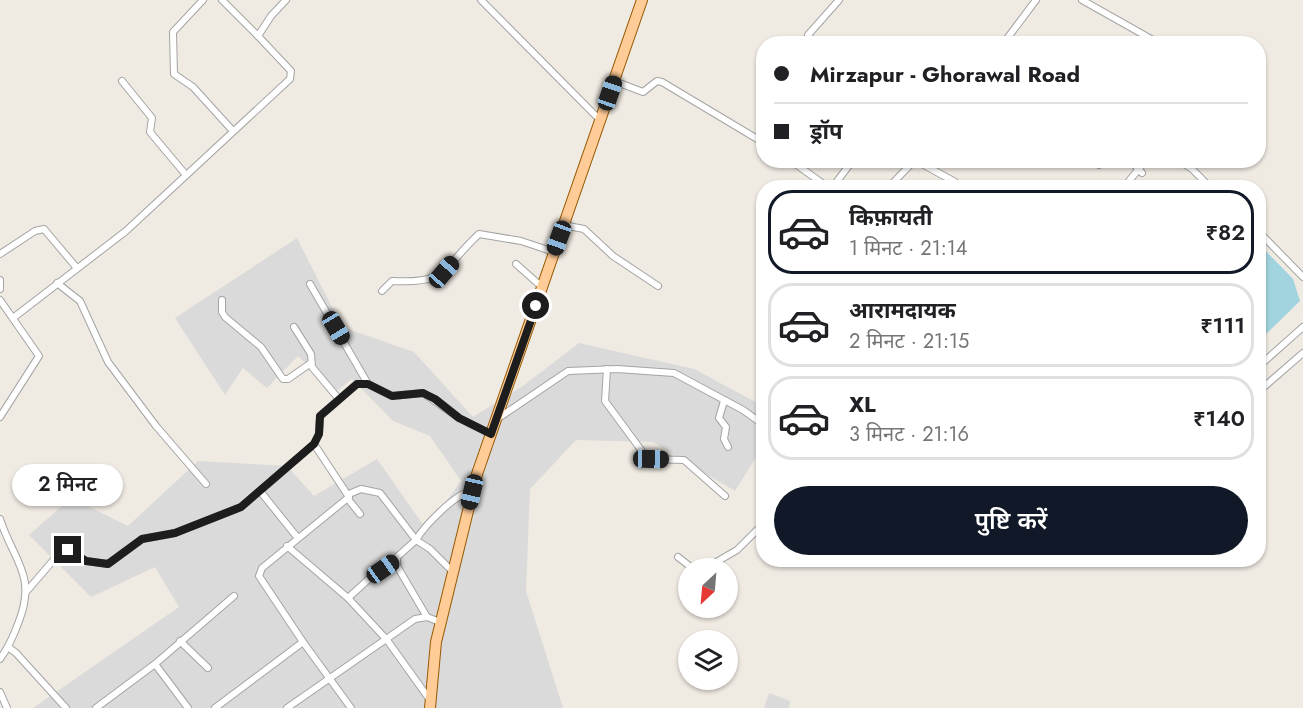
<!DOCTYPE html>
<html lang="hi">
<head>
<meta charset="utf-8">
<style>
	:root { --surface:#fff; --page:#f6f6f6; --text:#202124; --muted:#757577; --line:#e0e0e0; --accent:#111827 }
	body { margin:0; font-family:Jost,"Noto Sans Devanagari",sans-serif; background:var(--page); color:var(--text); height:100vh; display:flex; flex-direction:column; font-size:22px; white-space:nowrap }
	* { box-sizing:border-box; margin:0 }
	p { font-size:20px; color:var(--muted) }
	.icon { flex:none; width:33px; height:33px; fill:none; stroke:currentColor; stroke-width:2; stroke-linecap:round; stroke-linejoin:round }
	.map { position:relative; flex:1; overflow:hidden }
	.sheet { position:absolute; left:756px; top:180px; width:510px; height:387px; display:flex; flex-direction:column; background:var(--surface); border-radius:24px; box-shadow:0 2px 4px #0004 }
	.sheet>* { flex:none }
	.hud { position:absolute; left:756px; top:36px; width:510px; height:132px; border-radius:24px; box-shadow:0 2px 4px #0004; display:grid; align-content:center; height:132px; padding:0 18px; background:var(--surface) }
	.needle { width:39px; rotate:206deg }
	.controls { position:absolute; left:678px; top:558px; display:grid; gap:12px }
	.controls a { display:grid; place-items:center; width:60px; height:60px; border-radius:50%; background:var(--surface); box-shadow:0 2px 4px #0004; font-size:30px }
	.end { position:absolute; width:27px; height:27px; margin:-14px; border:8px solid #1d1d1d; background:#fff; box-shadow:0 0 0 3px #fff }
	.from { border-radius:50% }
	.bubble { position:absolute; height:42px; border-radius:21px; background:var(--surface); box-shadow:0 2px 4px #0004; font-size:20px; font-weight:600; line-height:42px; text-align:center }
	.car { position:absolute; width:18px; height:36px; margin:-18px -9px; border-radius:8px; box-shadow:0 0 4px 2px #0007; background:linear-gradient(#222 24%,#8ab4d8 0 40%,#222 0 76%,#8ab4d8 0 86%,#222 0) }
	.hud b { display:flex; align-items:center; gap:21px; height:57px; font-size:22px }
	.hud b+b { border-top:2px solid var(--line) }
	.hud i { width:15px; height:15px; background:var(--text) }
	ul { padding:10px 0 0; list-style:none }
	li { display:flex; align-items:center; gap:18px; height:84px; margin:0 12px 9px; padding:0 6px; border:3px solid var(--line); border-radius:24px }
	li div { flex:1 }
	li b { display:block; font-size:22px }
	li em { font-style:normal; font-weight:600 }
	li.active { border-color:var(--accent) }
	li>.icon { width:54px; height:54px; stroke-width:1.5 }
	.button { display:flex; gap:12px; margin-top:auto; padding:12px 18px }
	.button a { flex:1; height:69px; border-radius:36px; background:var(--accent); color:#fff; font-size:24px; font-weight:600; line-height:69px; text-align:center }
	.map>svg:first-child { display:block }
</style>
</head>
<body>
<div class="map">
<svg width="1303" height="708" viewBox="0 0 1303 708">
	<rect width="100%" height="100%" fill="#efeae2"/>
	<!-- residential -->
	<g fill="#dbdada">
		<path d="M297,238L342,327L414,352L473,417L523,386L579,343L694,369L763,406V446L735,491L653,442L576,440L530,489L526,591L563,708H33L179,607L155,567L91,597L29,535L71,498L128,526L198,461L287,466L314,496L377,459L426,529L461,481L430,436L393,421L352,379L335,392L298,356L267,388L243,368L225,395L175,318Z"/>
		<path d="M769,693L790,701L789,708H764Z"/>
	</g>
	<!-- water -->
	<path fill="#a1d4de" d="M1259,244L1293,279L1300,301L1259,341Z"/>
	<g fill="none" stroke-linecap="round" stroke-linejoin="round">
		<defs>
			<g id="minor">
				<path d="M203,0L173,32L174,74L193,87L233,131"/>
				<path d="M222,0L258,36"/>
				<path d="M481,0L600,120"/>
				<path d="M1082,0L1160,44"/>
				<path d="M815,44L808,35L839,0"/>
				<path d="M1003,44L1036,0"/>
				<path d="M122,81L152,118L150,132L186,175"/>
				<path d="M614,81L643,92L657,81L662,82L764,143"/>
				<path d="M790,160L829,188"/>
				<path d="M915,160L955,182"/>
				<path d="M1130,160L1142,173"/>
				<path d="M1178,160L1192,169L1211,188"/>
				<path d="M1099,165L1102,160"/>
				<path d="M1129,181L1146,160"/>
				<path d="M832,188L853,160"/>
				<path d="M888,188L915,160"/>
				<path d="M563,225L584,229L613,256L658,286"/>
				<path d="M1258,231L1303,277"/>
				<path d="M0,254L35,231L44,229L76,267"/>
				<path d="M516,264L542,287"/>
				<path d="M0,280V289"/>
				<path d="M57,283L80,301L108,362L156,426L206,484"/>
				<path d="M310,284L368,384"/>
				<path d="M382,291L392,281C450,284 441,269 479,234L521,241L554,252"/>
				<path d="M0,300L39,356L0,417"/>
				<path d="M222,300V312L225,317L261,347L283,379H288L311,363"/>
				<path d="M13,318L126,231L290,79L291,71L258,36L271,16L286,0"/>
				<path d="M294,327L311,354L312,367L338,398"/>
				<path d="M1258,367L1303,327"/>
				<path d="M607,369L605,401L644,454L651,459L684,460L725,496"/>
				<path d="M1258,392L1303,353"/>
				<path d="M724,401L719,418L726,427L724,439L728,447"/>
				<path d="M497,419L568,371L617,369L674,373L743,410L764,425"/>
				<path d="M314,444L349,497L262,568L259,576L303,642L351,708"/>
				<path d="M260,491L297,537"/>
				<path d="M349,494L361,489L380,493L416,540C425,525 456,493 472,491"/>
				<path d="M348,499L360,514"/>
				<path d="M0,519C13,560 37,575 19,621C14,635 9,647 0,659"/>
				<path d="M287,546L348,598L387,640L430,700"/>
				<path d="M678,557L692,568"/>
				<path d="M706,568L737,550L764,523"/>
				<path d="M26,592L63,549L86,561L108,564L142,539L175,533L241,507L314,444L319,434L320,416L357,384H368L392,396L423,393L459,418L491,434"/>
				<path d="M348,598L370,578L396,560"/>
				<path d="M427,617L397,566V557L416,540L430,549L453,572"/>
				<path d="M180,641L208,668"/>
				<path d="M8,647L16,653L66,708"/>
				<path d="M155,664L188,708"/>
				<path d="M0,692L7,708"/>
				<path d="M96,708L155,664L234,596"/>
				<path d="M215,708L303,642"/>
				<path d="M287,708L415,619L427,617L440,622"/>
			</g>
			<path id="primary" d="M430,708L436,642L477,474L642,0"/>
		</defs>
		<!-- minor casing -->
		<use href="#minor" stroke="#a4a4a4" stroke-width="8"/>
		<!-- primary casing -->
		<use href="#primary" stroke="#965900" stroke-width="12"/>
		<!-- minor -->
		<use href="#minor" stroke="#fff" stroke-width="6"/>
		<!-- primary -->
		<use href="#primary" stroke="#ffcb97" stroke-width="10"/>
	</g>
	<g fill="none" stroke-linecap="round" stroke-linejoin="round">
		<!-- route -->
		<path stroke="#1d1d1d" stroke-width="8" d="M68,550L86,561L108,564L142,539L175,533L241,507L314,444L319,434L320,416L357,384H368L392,396L423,393L435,399L459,418L491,434L536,306"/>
	</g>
</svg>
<div class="controls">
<a><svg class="needle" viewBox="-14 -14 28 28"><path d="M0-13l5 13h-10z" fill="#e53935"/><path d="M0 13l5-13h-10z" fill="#757577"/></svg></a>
<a><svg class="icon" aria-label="layers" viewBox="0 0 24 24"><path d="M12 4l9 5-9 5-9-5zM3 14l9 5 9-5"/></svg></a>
</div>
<i class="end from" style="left:536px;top:306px"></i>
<i class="end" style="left:68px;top:550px"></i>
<div class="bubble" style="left:12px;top:464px;width:111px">2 मिनट</div>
<i class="car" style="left:610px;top:93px;rotate:19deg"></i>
<i class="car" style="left:559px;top:238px;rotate:200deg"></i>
<i class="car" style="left:444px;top:272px;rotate:41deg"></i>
<i class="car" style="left:336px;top:328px;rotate:149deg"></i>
<i class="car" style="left:651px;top:459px;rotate:91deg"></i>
<i class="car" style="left:472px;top:492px;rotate:193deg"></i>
<i class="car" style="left:383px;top:569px;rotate:55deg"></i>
<div class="hud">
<b><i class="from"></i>Mirzapur - Ghorawal Road</b>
<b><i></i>ड्रॉप</b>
</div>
<section class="sheet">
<ul>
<li class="active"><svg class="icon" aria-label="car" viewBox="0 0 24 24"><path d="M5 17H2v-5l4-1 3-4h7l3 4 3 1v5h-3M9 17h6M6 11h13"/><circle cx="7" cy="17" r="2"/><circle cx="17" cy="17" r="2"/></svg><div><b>किफ़ायती</b><p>1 मिनट · 21:14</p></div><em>₹82</em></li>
<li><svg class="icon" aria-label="car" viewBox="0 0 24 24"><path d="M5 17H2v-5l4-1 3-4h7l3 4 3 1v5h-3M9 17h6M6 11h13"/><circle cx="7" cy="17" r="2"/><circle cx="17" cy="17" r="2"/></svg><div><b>आरामदायक</b><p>2 मिनट · 21:15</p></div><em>₹111</em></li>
<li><svg class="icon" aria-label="car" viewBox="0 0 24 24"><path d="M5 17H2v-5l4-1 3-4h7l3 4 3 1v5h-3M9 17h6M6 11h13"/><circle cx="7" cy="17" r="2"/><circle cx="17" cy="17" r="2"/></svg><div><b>XL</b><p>3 मिनट · 21:16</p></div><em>₹140</em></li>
</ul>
<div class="button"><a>पुष्टि करें</a></div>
</section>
</div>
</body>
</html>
